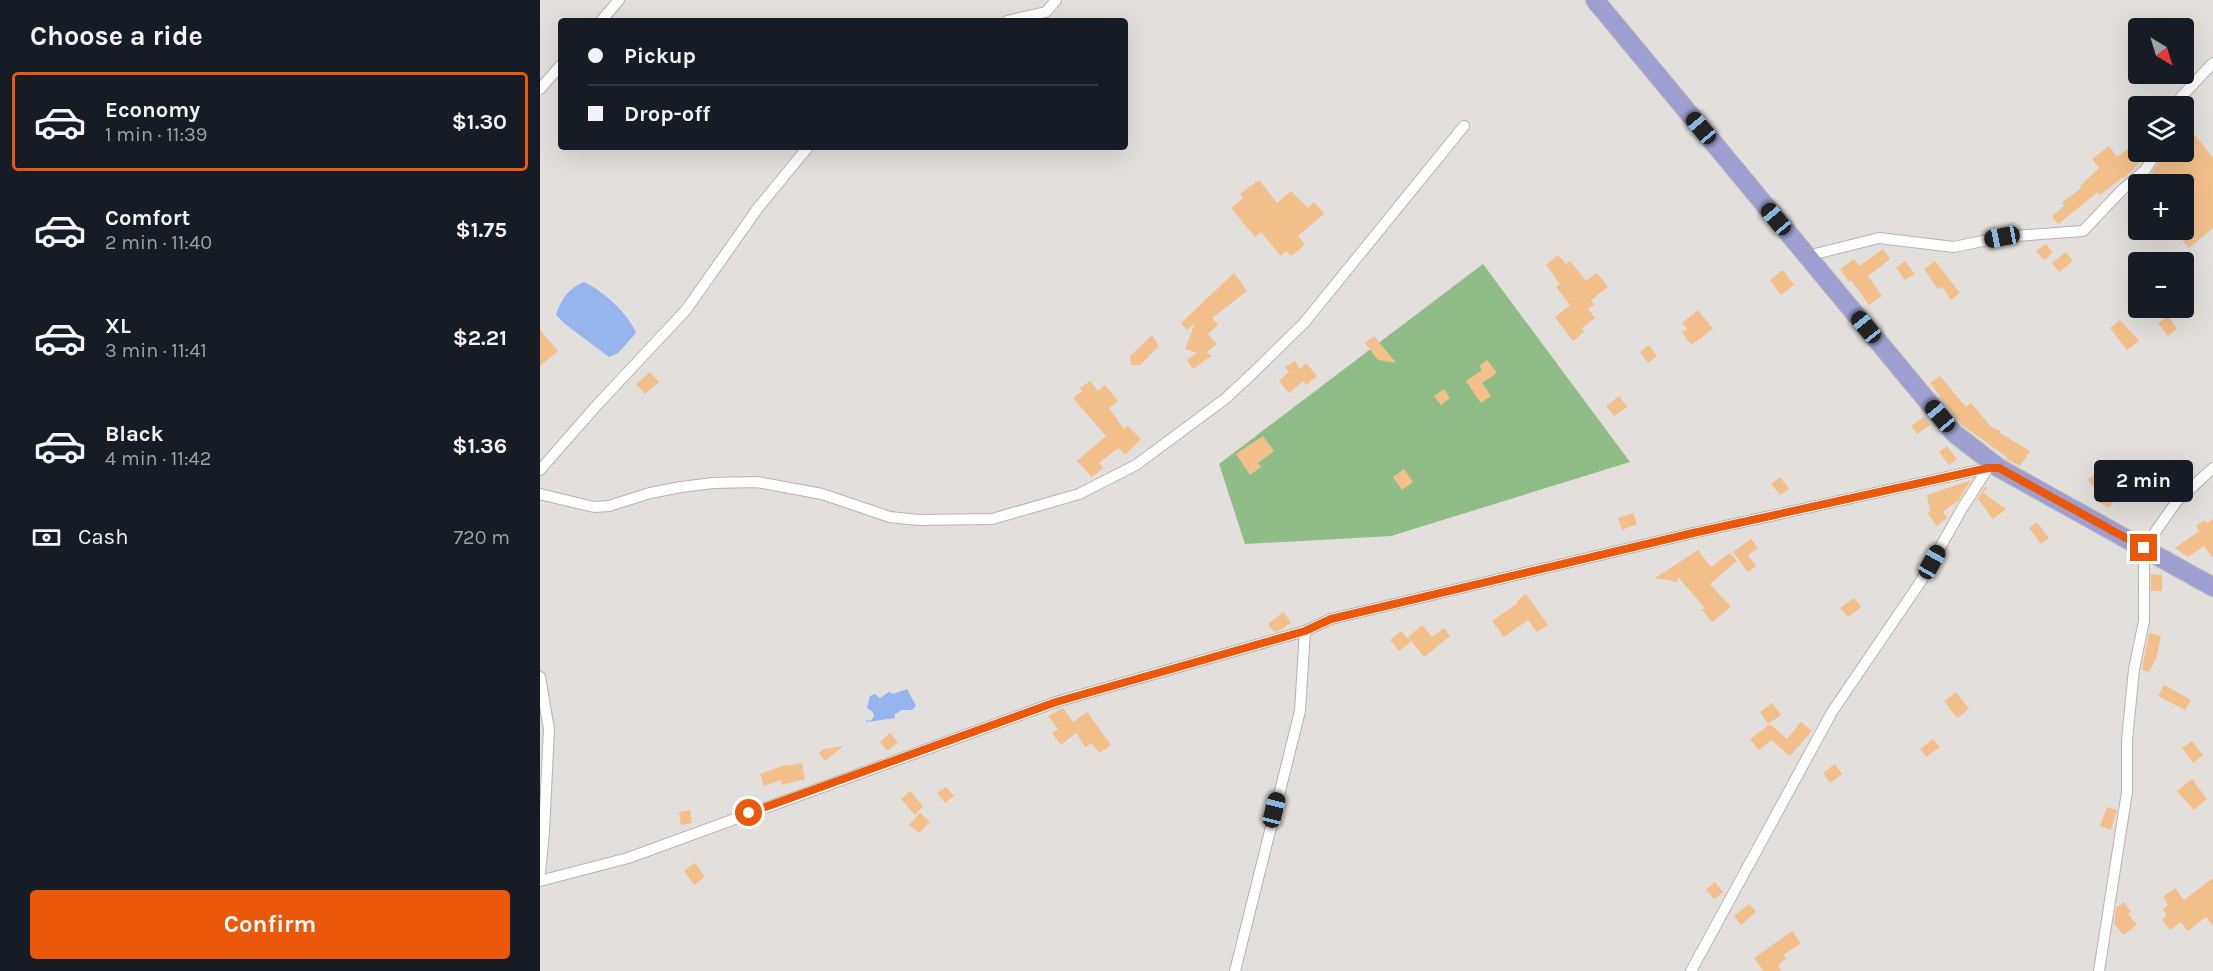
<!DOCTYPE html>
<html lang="en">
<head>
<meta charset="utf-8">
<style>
	:root { --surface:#171b24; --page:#20242c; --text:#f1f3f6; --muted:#9ea1a6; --line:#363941; --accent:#ea580c }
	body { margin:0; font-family:Karla,sans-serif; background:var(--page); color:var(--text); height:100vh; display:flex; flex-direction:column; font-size:22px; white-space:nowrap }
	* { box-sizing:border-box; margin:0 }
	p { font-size:20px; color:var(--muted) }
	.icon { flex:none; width:33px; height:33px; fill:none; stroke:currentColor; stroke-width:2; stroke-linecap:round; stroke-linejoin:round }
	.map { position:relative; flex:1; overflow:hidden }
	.drawer { display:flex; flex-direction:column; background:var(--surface); width:540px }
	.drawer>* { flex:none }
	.hud { position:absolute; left:18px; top:18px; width:570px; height:132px; border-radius:6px; box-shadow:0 6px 24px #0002; display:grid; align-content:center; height:132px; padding:0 30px; background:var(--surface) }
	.needle { width:39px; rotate:142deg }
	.tools { position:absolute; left:1588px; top:18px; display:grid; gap:12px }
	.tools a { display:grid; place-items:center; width:66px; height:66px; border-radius:6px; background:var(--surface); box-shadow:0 6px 24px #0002; font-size:30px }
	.end { position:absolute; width:27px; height:27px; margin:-14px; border:8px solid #ea580c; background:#fff; box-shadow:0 0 0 3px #fff }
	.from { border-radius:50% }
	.bubble { position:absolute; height:42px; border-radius:6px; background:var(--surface); box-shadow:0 6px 24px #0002; font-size:20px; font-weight:700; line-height:42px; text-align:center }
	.car { position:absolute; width:18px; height:36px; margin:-18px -9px; border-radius:8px; box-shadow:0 0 4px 2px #0007; background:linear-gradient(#222 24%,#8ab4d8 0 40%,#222 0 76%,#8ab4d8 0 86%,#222 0) }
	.hud b { display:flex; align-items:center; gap:21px; height:57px; font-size:22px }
	.hud b+b { border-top:2px solid var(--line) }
	.hud i { width:15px; height:15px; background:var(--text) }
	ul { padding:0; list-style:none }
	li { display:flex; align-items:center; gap:18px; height:99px; margin:0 12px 9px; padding:0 18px; border:3px solid transparent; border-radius:6px }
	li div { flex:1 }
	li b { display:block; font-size:22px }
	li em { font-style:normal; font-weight:700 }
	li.selected { border-color:var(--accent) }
	li>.icon { width:54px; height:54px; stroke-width:1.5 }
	h2 { padding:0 30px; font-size:27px; line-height:72px }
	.pay { display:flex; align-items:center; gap:15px; height:66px; padding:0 30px; font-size:22px }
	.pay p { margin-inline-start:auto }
	.primary-button { display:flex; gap:12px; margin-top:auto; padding:12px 30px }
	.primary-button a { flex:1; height:69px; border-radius:6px; background:var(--accent); color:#fff; font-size:24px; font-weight:700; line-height:69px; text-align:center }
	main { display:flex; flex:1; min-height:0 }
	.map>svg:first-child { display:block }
</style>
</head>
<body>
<main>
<section class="drawer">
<h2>Choose a ride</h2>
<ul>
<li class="selected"><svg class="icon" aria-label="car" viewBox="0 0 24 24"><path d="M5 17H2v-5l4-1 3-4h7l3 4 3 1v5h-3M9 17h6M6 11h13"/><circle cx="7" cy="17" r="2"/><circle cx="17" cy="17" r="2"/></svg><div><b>Economy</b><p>1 min · 11:39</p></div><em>$1.30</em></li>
<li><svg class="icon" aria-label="car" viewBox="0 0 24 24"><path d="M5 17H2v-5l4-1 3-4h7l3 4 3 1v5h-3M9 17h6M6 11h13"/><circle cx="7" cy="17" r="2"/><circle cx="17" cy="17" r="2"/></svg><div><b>Comfort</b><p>2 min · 11:40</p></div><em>$1.75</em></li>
<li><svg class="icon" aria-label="car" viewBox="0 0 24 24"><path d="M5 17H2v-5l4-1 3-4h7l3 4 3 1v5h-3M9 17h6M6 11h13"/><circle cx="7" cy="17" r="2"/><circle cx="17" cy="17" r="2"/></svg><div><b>XL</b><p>3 min · 11:41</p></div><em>$2.21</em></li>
<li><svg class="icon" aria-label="car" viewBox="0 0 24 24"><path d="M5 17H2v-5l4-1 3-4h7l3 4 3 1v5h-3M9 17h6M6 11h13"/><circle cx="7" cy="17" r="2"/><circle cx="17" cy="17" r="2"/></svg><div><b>Black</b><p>4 min · 11:42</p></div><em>$1.36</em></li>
</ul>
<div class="pay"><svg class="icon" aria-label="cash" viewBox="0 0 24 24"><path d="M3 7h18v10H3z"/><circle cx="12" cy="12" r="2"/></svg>Cash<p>720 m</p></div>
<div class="primary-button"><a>Confirm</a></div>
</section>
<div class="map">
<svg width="1673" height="971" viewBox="0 0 1673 971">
	<rect width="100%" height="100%" fill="#e2dfdc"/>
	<!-- forest -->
	<path fill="#90bd87" d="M943,264L1090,462L851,536L705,544L679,464Z"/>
	<!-- water -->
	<g fill="#96b5ef">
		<path d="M44,282C64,292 87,312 96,333L78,353L69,357L25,324L16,315C20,300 30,287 44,282Z"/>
		<path d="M367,689L376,706L372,710H362L355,714V718L327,722L326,720L330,721L334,717L333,712L327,708L330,696L335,694L340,698L349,692L353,694Z"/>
	</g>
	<!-- building -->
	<g fill="#f3c08b">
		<path d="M1654,134L1673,158V228L1649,248L1634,230H1644V184H1600L1611,174L1619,162L1632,152H1644V142Z"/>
		<path d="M1569,146L1577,157L1588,149L1596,159L1599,157L1602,160L1584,178L1583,177L1560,195L1558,192L1518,224L1512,216L1524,206L1522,203L1541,188L1540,186L1559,168L1552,159Z"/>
		<path d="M719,180L737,203L751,191L768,208L774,202L784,214L758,236L765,245L751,256L746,251L741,256L721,232L715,237L691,208L703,198L700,194Z"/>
		<path d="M1506,244L1513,253L1504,260L1496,251Z"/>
		<path d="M1343,249L1350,259L1328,276L1342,296L1329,305L1311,280L1309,282L1300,269L1314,259L1319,266Z"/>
		<path d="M1526,252L1533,261L1519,272L1512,263Z"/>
		<path d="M1018,255L1026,264L1030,261L1046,281L1057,273L1068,287L1051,300L1054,305L1048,309L1055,318L1042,328L1044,332L1033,341L1015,317L1030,305L1016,287L1020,284L1006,265Z"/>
		<path d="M1365,261L1375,274L1365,280L1356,268Z"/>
		<path d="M1395,261L1420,293L1411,300L1402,287L1398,289L1384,269Z"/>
		<path d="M1243,270L1254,285L1241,295L1230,280Z"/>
		<path d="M694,273L707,291L672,318L678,325L668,334L677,344L667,352L671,356L653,369L647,360L657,353L645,349L655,323L647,330L641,323Z"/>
		<path d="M1158,310L1173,329L1151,345L1142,332L1147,329L1142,323Z"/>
		<path d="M1628,316L1637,329L1628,336L1618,323Z"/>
		<path d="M1580,320L1599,341L1587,350L1570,328Z"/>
		<path d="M0,330L18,351L0,366Z"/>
		<path d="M612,335L619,346L600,365H591L590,356Z"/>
		<path d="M834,336L856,363L838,360L825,343Z"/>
		<path d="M1109,345L1117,356L1108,363L1100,352Z"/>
		<path d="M947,360L957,373L942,383L951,396L941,403L926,381L942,370L939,366Z"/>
		<path d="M755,361L760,369L766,363L777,376L766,385L763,381L749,393L739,381L749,372L745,367Z"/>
		<path d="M110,372L119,382L105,394L96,384Z"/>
		<path d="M1400,376L1426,407L1431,403L1451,427L1461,431L1460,433L1490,451L1480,466L1466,459L1468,458L1422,425L1390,383Z"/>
		<path d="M550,381L558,391L565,385L578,401L569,408L584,429L588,426L601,439L585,455L578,448L559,463L563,468L552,477L537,461L566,436L533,398L542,391L540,388Z"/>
		<path d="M904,389L910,398L901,405L894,396Z"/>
		<path d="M1079,396L1087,407L1074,416L1066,406Z"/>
		<path d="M1384,417L1390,425L1377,434L1371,426Z"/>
		<path d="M723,436L734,451L718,463L721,467L710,475L696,454Z"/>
		<path d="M1407,446L1417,459L1409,465L1399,452Z"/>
		<path d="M864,469L873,482L862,490L853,477Z"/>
		<path d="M1557,472L1568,487L1576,474L1586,481L1569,508L1559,502L1562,497L1548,480Z"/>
		<path d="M1240,477L1249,489L1240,495L1231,484Z"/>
		<path d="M1431,480L1419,500L1403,512L1407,518L1397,526L1387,513L1390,511L1387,495Z"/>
		<path d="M1446,486L1447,488L1443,493L1466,509L1453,519L1438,499L1432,507Z"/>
		<path d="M1093,513L1097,524L1082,530L1078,518Z"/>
		<path d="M1673,519V558L1664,546L1648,557L1635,548L1659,531L1656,526L1664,520L1667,523Z"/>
		<path d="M1497,522L1509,538L1501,544L1489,528Z"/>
		<path d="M1211,539L1218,548L1208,555L1216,566L1208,572L1193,552Z"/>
		<path d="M1158,550L1171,567L1190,553L1197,561L1170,584L1191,607L1172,622L1162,610L1165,608L1138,577V582L1115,578Z"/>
		<path d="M1611,574L1622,575V591H1611Z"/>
		<path d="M986,594L1008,625L997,632L988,620L964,637L952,621L978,603L977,601Z"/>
		<path d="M1314,598L1321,607L1308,617L1300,608Z"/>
		<path d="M743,612L751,622L741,630L734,632L728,624Z"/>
		<path d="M882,625L892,637L904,628L910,636L884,657L868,637Z"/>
		<path d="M861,631L871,642L859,651L850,640Z"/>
		<path d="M1609,633L1621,636L1616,659L1609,672L1602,670Z"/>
		<path d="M1624,685L1651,700L1645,710L1618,696Z"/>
		<path d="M1416,692L1429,709L1417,718L1404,701Z"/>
		<path d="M1232,703L1241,715L1228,724L1220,712Z"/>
		<path d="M523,708L533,722L547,712L571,745L559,753L552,743L545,747L536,733L521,745L512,733L518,729L508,716Z"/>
		<path d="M1261,722L1272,731L1250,756L1231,740L1219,750L1210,739L1230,724L1247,739Z"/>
		<path d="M350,733L358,742L348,751L340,742Z"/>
		<path d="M1393,739L1400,747L1386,757L1380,749Z"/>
		<path d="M1652,741L1663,755L1653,763L1642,748Z"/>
		<path d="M303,746L285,761L279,753L284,749Z"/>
		<path d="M262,763L265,779L242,785L241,780L224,786L220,774L248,764V766Z"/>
		<path d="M1295,764L1302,774L1290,783L1283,773Z"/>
		<path d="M1652,779L1667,799L1654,810L1637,791Z"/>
		<path d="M406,787L414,796L405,803L397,793Z"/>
		<path d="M370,791L383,806L375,815L361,799Z"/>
		<path d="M1567,807L1577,810L1571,830L1560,826Z"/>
		<path d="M150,810L152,823L141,825L139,812Z"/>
		<path d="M380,813L390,822L379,833L369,825Z"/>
		<path d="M155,863L165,877L154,885L144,871Z"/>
		<path d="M1673,878V926L1666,917L1648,931L1641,922L1630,930L1622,920L1627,915L1623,909L1628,905L1623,897L1635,888L1644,900Z"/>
		<path d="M1175,882L1183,892L1174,899L1166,890Z"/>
		<path d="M1584,902L1591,912L1588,914L1597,925L1583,935L1574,923L1576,908Z"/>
		<path d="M1209,904L1216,912L1201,925L1194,916Z"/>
		<path d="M1252,931L1261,943L1243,955L1246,958L1238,966L1242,971H1224L1214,958Z"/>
	</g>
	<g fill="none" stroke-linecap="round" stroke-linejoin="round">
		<defs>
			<g id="minor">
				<path d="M61,21L79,0"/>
				<path d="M467,21L506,12L516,0"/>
				<path d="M0,89L21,65"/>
				<path d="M1637,106L1641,97L1673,63"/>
				<path d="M1267,256L1339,238L1414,247L1462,237L1543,231L1582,190L1605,170L1617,152"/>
				<path d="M0,470L57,405L146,310L218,208L268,147"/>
				<path d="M0,494L54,507L69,506L110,493L141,487L173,483L217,482L282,494L350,517L378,520L452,519L539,494L596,465L685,399L714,372L764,323L924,126"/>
				<path d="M0,677L9,729L4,832L0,873"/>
				<path d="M0,881L88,858L516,702L765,631L791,619L1153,533L1448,468H1459"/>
				<path d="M695,971L760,711L765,631"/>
				<path d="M1151,971L1292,712L1381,581L1423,507L1448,468"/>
				<path d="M1559,971L1587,792V740L1594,669L1604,621V548L1637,501L1673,468"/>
			</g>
			<path id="trunk" d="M1055,0L1414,433L1459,468L1673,587"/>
		</defs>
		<!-- minor casing -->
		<use href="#minor" stroke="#b6b3b0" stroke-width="12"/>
		<!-- trunk casing -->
		<use href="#trunk" stroke="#bcbcbc" stroke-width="20"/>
		<!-- minor -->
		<use href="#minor" stroke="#fff" stroke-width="10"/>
		<!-- trunk -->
		<use href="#trunk" stroke="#9e9ed0" stroke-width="18"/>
	</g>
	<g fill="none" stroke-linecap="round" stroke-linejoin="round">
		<!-- route -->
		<path stroke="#ea580c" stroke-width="8" d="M209,813L516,702L765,631L791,619L1153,533L1448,468H1459L1604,548"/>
	</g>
</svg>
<div class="tools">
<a><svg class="needle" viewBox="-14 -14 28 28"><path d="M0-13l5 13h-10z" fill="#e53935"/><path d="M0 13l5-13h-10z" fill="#9ea1a6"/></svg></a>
<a><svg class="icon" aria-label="layers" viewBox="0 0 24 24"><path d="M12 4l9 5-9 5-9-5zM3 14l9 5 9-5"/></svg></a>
<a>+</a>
<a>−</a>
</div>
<i class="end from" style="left:209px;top:813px"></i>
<i class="end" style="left:1604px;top:548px"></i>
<div class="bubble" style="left:1554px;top:460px;width:99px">2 min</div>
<i class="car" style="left:1161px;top:128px;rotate:320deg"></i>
<i class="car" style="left:1236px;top:219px;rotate:320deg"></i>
<i class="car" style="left:1462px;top:237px;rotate:259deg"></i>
<i class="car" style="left:1326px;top:327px;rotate:321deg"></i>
<i class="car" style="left:1400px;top:416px;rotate:320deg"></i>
<i class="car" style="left:1392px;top:562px;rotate:29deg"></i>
<i class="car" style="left:734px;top:810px;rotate:14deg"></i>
<div class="hud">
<b><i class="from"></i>Pickup</b>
<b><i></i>Drop-off</b>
</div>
</div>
</main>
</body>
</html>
